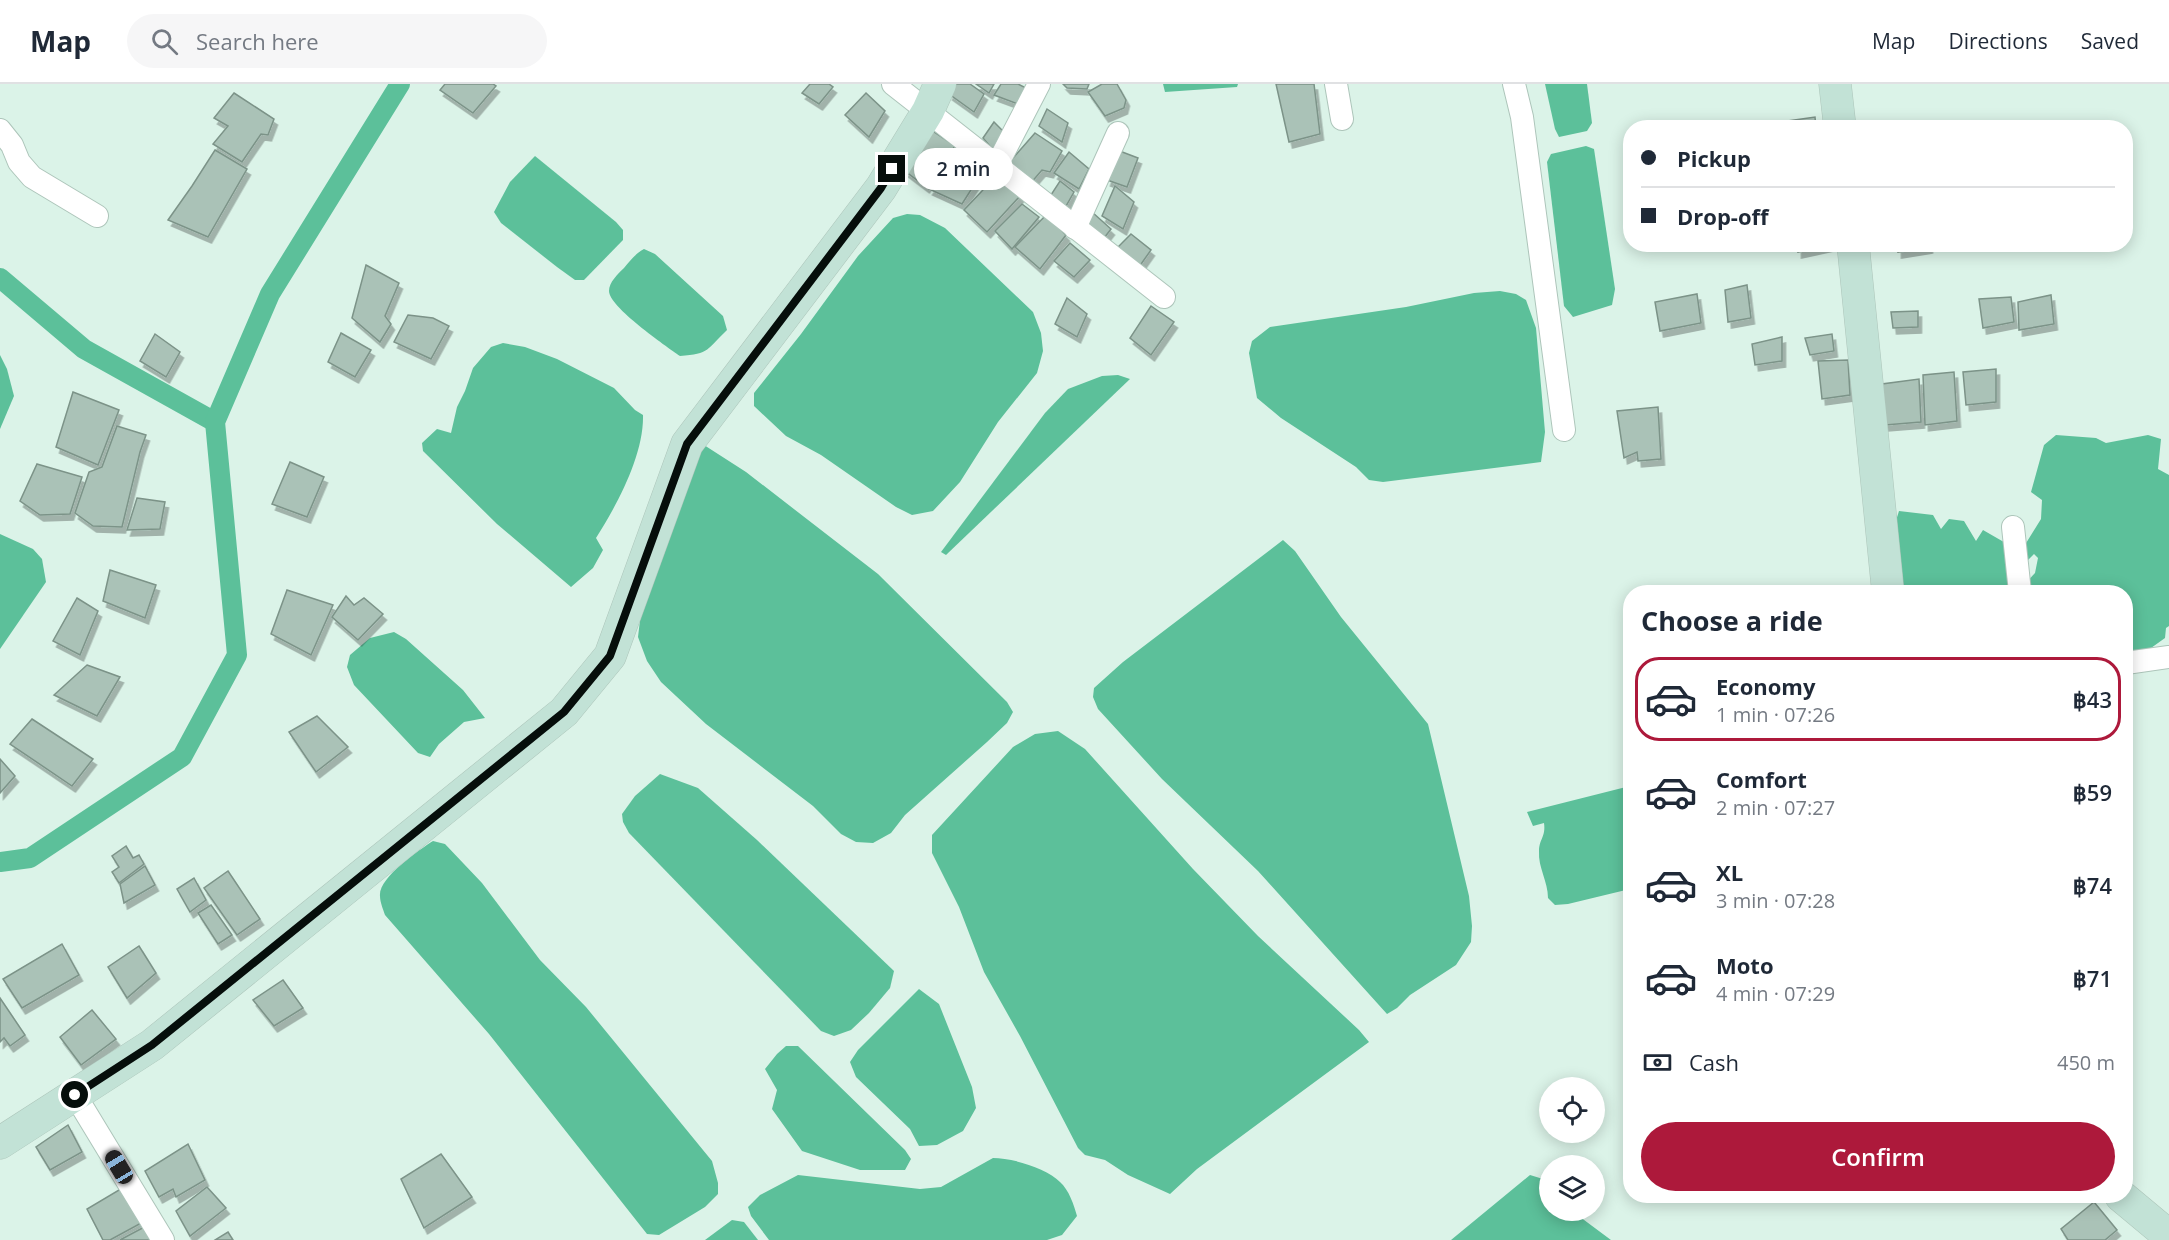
<!DOCTYPE html>
<html lang="en">
<head>
<meta charset="utf-8">
<style>
	:root { --surface:#fff; --page:#f6f6f7; --text:#1f2937; --muted:#747a83; --line:#e0e1e3; --accent:#ad193b }
	body { margin:0; font-family:"Open Sans",sans-serif; background:var(--page); color:var(--text); height:100vh; display:flex; flex-direction:column; font-size:22px; white-space:nowrap }
	* { box-sizing:border-box; margin:0 }
	p { font-size:20px; color:var(--muted) }
	.icon { flex:none; width:33px; height:33px; fill:none; stroke:currentColor; stroke-width:2; stroke-linecap:round; stroke-linejoin:round }
	.map { position:relative; flex:1; overflow:hidden }
	.drawer { position:absolute; left:1623px; top:501px; width:510px; height:618px; display:flex; flex-direction:column; background:var(--surface); border-radius:24px; box-shadow:0 3px 15px #0003 }
	.drawer>* { flex:none }
	.top-card { position:absolute; left:1623px; top:36px; width:510px; height:132px; border-radius:24px; box-shadow:0 3px 15px #0003; display:grid; align-content:center; height:132px; padding:0 18px; background:var(--surface) }
	.tools { position:absolute; left:1539px; top:993px; display:grid; gap:12px }
	.tools a { display:grid; place-items:center; width:66px; height:66px; border-radius:50%; background:var(--surface); box-shadow:0 3px 15px #0003; font-size:30px }
	.end { position:absolute; width:27px; height:27px; margin:-14px; border:8px solid #060e0b; background:#fff; box-shadow:0 0 0 3px #fff }
	.from { border-radius:50% }
	.bubble { position:absolute; height:42px; border-radius:21px; background:var(--surface); box-shadow:0 3px 15px #0003; font-size:20px; font-weight:600; line-height:42px; text-align:center }
	.car { position:absolute; width:18px; height:36px; margin:-18px -9px; border-radius:8px; box-shadow:0 0 4px 2px #0007; background:linear-gradient(#222 24%,#8ab4d8 0 40%,#222 0 76%,#8ab4d8 0 86%,#222 0) }
	.top-card b { display:flex; align-items:center; gap:21px; height:57px; font-size:22px }
	.top-card b+b { border-top:2px solid var(--line) }
	.top-card i { width:15px; height:15px; background:var(--text) }
	ul { padding:0; list-style:none }
	li { display:flex; align-items:center; gap:18px; height:84px; margin:0 12px 9px; padding:0 6px; border:3px solid transparent; border-radius:24px }
	li div { flex:1 }
	li b { display:block; font-size:22px }
	li em { font-style:normal; font-weight:600 }
	li.current { border-color:var(--accent) }
	li>.icon { width:54px; height:54px; stroke-width:1.5 }
	h2 { padding:0 18px; font-size:27px; line-height:72px }
	.pay { display:flex; align-items:center; gap:15px; height:66px; padding:0 18px; font-size:22px }
	.pay p { margin-inline-start:auto }
	.button { display:flex; gap:12px; margin-top:auto; padding:12px 18px }
	.button a { flex:1; height:69px; border-radius:36px; background:var(--accent); color:#fff; font-size:24px; font-weight:600; line-height:69px; text-align:center }
	header { display:flex; align-items:center; gap:36px; box-sizing:border-box; height:84px; padding:0 30px; background:var(--surface); border-bottom:2px solid var(--line) }
	header strong { font-size:28px }
	nav { display:flex; gap:33px; margin-inline-start:auto; font-size:21px }
	.search { width:420px; height:54px; background:var(--page); display:flex; align-items:center; gap:15px; box-sizing:border-box; padding:0 21px; border-radius:33px; color:var(--muted); font-size:22px }
	.map>svg:first-child { display:block }
</style>
</head>
<body>
<header>
<strong>Map</strong>
<div class="search"><svg class="icon" aria-label="search" viewBox="0 0 24 24"><circle cx="10" cy="10" r="6"/><path d="M15 15l6 6"/></svg>Search here</div>
<nav><a>Map</a><a>Directions</a><a>Saved</a></nav>
</header>
<div class="map">
<svg width="2169" height="1156" viewBox="0 0 2169 1156">
	<defs>
		<filter id="shadow"><feDropShadow dx="3.5" dy="6" stdDeviation="0" flood-color="#0004"/></filter>
	</defs>
	<rect width="100%" height="100%" fill="#dbf3e8"/>
	<!-- water -->
	<g fill="#5cc09a">
		<path d="M1163,0H1238L1237,3L1165,8Z"/>
		<path d="M1545,0H1587L1592,39L1587,47L1559,53L1555,45Z"/>
		<path d="M1586,62L1594,65L1615,205L1612,221L1573,233L1564,222L1547,78L1551,70Z"/>
		<path d="M535,72L616,138L623,146V156L584,196H575L557,183L501,139L494,128L510,98Z"/>
		<path d="M907,130L920,131L945,144L1033,228L1041,249L1043,267L1037,289L998,338L960,398L933,427L912,431L896,423L821,371L786,352L754,322V309L801,250L858,172L893,134Z"/>
		<path d="M644,165L655,170L723,232L727,246C707,265 710,270 680,272C666,262 609,223 609,207C609,198 618,190 624,184C630,177 635,170 644,165Z"/>
		<path d="M1500,207L1516,210L1526,216L1536,244L1545,348L1541,378L1383,398L1369,396L1356,383L1281,334L1257,314L1249,269L1252,257L1270,243L1406,223L1474,209Z"/>
		<path d="M503,259L525,263L557,275L614,304L635,326L643,331C644,371 617,421 596,454L603,466L593,484L571,503L497,440L423,367L422,359L437,345L451,349L457,323L465,307L473,284L491,263Z"/>
		<path d="M0,271L7,285L14,312L0,345Z"/>
		<path d="M1118,291L1130,295L946,471L941,468L1045,329L1068,305L1102,292Z"/>
		<path d="M2056,351L2096,354L2106,359L2148,351L2161,355L2158,385L2169,391V542L2166,544L2165,554L2151,564L2126,568V508H2026L2025,500L2035,489L2038,474L2034,470L2027,477L2023,464L2041,435L2042,416L2031,408L2044,361Z"/>
		<path d="M704,361L746,388L878,490L1007,618L1013,628L1007,639L987,658L905,731L891,749L873,759L856,758L841,750L813,722L706,640L661,598L647,577L638,553L641,528L673,425Z"/>
		<path d="M1899,427L1933,431L1941,445L1949,435L1964,437L1976,457L1983,446L2009,461L2012,508H1901L1894,443Z"/>
		<path d="M0,450L33,465L42,475L46,498L0,565Z"/>
		<path d="M1283,456L1295,467L1341,533L1428,640L1469,812L1472,842L1471,858L1456,881L1410,911L1397,924L1387,930L1258,787L1162,695L1098,625L1093,613L1094,604L1123,578Z"/>
		<path d="M394,548L406,555L463,606L485,634L464,638L439,660L430,673L418,669L354,601L347,583L350,571L370,554Z"/>
		<path d="M1058,647L1085,665L1193,785L1258,852L1359,946L1369,958L1197,1085L1170,1110L1128,1091L1105,1076L1085,1071L1078,1064L1020,952L984,888L959,823L932,769V751L1013,663L1035,650Z"/>
		<path d="M660,690L698,704L757,756L894,887L890,904L869,929L851,946L834,952L821,947L629,749L623,738L622,730L635,712Z"/>
		<path d="M1630,702V805L1568,820L1555,821L1548,814C1548,797 1538,784 1539,767C1539,755 1546,753 1544,739L1533,742L1527,728Z"/>
		<path d="M433,757L445,760L482,799L540,876L586,923L712,1077L718,1099V1110L705,1123L659,1151L647,1150L489,950L385,831C383,825 380,818 380,812C378,794 419,766 433,757Z"/>
		<path d="M919,905L939,920L972,1003L976,1024L963,1047L937,1061L919,1062L910,1045L856,993L850,978L858,966Z"/>
		<path d="M786,962H798L905,1066L911,1075L905,1086H860L802,1067L772,1025L777,1006L765,985L777,970Z"/>
		<path d="M993,1074C1012,1074 1047,1084 1060,1098C1069,1106 1074,1121 1077,1132L1062,1151L1047,1156H769L751,1132L748,1123L760,1111L798,1091L920,1105L941,1103Z"/>
		<path d="M1530,1091L1543,1095L1549,1107L1550,1126L1572,1127L1611,1156H1451Z"/>
		<path d="M732,1136L744,1138L758,1156H705Z"/>
	</g>
	<g fill="none" stroke-linecap="round" stroke-linejoin="round">
		<!-- canal -->
		<g stroke="#5cc09a" stroke-width="20">
			<path d="M0,194L84,265L215,338"/>
			<path d="M0,778L30,774L182,673L237,571L215,338L270,210L400,0"/>
		</g>
	</g>
	<!-- building -->
	<g fill="#aac2b7" stroke="#7c9388" stroke-width="1.5" filter="url(#shadow)">
		<path d="M445,0H493L496,2L473,29L440,6Z"/>
		<path d="M810,0H829L833,3L819,20L802,9Z"/>
		<path d="M954,0H970L984,10L974,28L949,10Z"/>
		<path d="M976,0H994L989,9Z"/>
		<path d="M1001,0H1018L1028,5L1018,20L994,11Z"/>
		<path d="M1063,0H1089L1087,5L1067,4Z"/>
		<path d="M1102,0H1117L1126,16L1124,24L1105,32L1088,8Z"/>
		<path d="M1276,0H1314L1320,50L1289,58Z"/>
		<path d="M234,9L274,35L268,51L261,50L242,78L213,60L228,42L214,34Z"/>
		<path d="M866,9L885,27L869,53L845,31Z"/>
		<path d="M1047,25L1068,39L1062,58L1039,42Z"/>
		<path d="M1815,33L1816,44H1789L1788,37Z"/>
		<path d="M994,38L1005,49L994,67L983,54Z"/>
		<path d="M931,46L955,62L926,103L905,87Z"/>
		<path d="M1035,49L1062,67L1050,88L1042,86L1030,100L1006,82Z"/>
		<path d="M960,64L985,84L962,120L929,105Z"/>
		<path d="M215,66L247,85L208,153L168,136L192,102Z"/>
		<path d="M1117,66L1138,74L1127,103L1107,96Z"/>
		<path d="M1069,68L1089,85L1079,105L1054,89Z"/>
		<path d="M998,90L1020,112L987,148L964,126Z"/>
		<path d="M1060,97L1074,108L1062,129L1047,117Z"/>
		<path d="M1115,102L1134,118L1123,145L1102,132Z"/>
		<path d="M1022,120L1039,133L1012,165L995,147Z"/>
		<path d="M1092,128L1111,145L1101,158L1081,142Z"/>
		<path d="M1046,131L1066,151L1040,185L1015,163Z"/>
		<path d="M1131,150L1151,166L1139,183L1114,167Z"/>
		<path d="M1070,159L1090,176L1074,193L1054,177Z"/>
		<path d="M1798,160H1831V161L1798,168Z"/>
		<path d="M1898,160H1929V163L1898,168Z"/>
		<path d="M366,181L399,199L385,232L391,240L380,258L352,234Z"/>
		<path d="M1747,201L1751,234L1728,238L1725,206Z"/>
		<path d="M1697,210L1701,239L1660,247L1655,218Z"/>
		<path d="M2051,211L2054,240L2019,246L2018,218Z"/>
		<path d="M2011,213L2014,238L1983,244L1979,215Z"/>
		<path d="M1067,214L1087,230L1077,253L1055,240Z"/>
		<path d="M1151,222L1174,238L1151,271L1130,254Z"/>
		<path d="M1918,227V243L1893,244L1891,228Z"/>
		<path d="M408,231L433,234L449,242L431,275L394,258Z"/>
		<path d="M341,249L371,266L355,293L328,278Z"/>
		<path d="M155,250L180,268L166,293L140,277Z"/>
		<path d="M1832,250L1834,267L1810,271L1805,254Z"/>
		<path d="M1782,253V277L1755,281L1752,260Z"/>
		<path d="M1848,276L1850,311L1822,315L1818,277Z"/>
		<path d="M1996,285V318L1966,321L1963,288Z"/>
		<path d="M1954,288L1957,337L1925,341L1923,291Z"/>
		<path d="M1919,295L1921,338L1885,341L1882,300Z"/>
		<path d="M73,308L119,326L98,381L56,363Z"/>
		<path d="M1658,323L1661,375L1638,377L1637,368L1624,374L1617,327Z"/>
		<path d="M117,342L146,351L140,368L122,443L93,442L75,429L89,388L102,383Z"/>
		<path d="M290,378L324,393L307,433L272,420Z"/>
		<path d="M37,380L82,393L70,430L40,431L20,417Z"/>
		<path d="M137,414L165,418L160,445L127,446Z"/>
		<path d="M110,486L156,501L145,534L103,517Z"/>
		<path d="M287,506L333,521L311,571L271,550Z"/>
		<path d="M346,512L354,521L364,514L383,530L358,556L332,533Z"/>
		<path d="M77,514L98,527L80,571L53,557Z"/>
		<path d="M87,581L120,593L97,632L54,611Z"/>
		<path d="M317,632L348,663L316,688L289,648Z"/>
		<path d="M32,635L93,675L72,702L10,660Z"/>
		<path d="M0,675L15,692L0,709Z"/>
		<path d="M126,762L133,774L139,771L144,780L119,799L112,788L119,783L112,772Z"/>
		<path d="M145,782L155,801L124,819L120,800Z"/>
		<path d="M228,787L260,835L237,851L204,804Z"/>
		<path d="M194,794L206,816L190,828L177,805Z"/>
		<path d="M211,821L232,851L218,860L198,829Z"/>
		<path d="M62,860L79,891L22,924L3,895Z"/>
		<path d="M139,862L156,889L127,914L108,883Z"/>
		<path d="M283,896L303,924L274,942L253,916Z"/>
		<path d="M0,914L25,951L10,962L4,954L0,958Z"/>
		<path d="M92,926L116,955L81,981L60,953Z"/>
		<path d="M68,1041L82,1068L50,1086L36,1063Z"/>
		<path d="M188,1060L205,1096L176,1113L173,1105L159,1113L145,1087Z"/>
		<path d="M441,1070L472,1113L424,1144L401,1095Z"/>
		<path d="M124,1103L145,1137L110,1156H103L87,1125Z"/>
		<path d="M207,1103L226,1124L190,1152L176,1127Z"/>
		<path d="M2094,1118L2117,1146L2105,1156H2068L2061,1145Z"/>
		<path d="M148,1141L155,1156H120Z"/>
		<path d="M228,1148L233,1156H215Z"/>
	</g>
	<g fill="none" stroke-linecap="round" stroke-linejoin="round">
		<defs>
			<g id="street">
				<path d="M893,0L1164,213"/>
				<path d="M1336,0L1342,35"/>
				<path d="M1514,0L1522,33L1564,346"/>
				<path d="M0,46L12,61L19,78L32,93L97,132"/>
				<path d="M997,81L1039,0"/>
				<path d="M1075,144L1118,49"/>
				<path d="M2013,443L2020,508"/>
				<path d="M2126,579L2169,573"/>
				<path d="M75,1011L163,1156"/>
			</g>
			<g id="secondary">
				<path d="M1835,0L1840,44"/>
				<path d="M1853,160L1888,508"/>
				<path d="M0,1059L152,961L564,628L610,572L687,360L881,104L928,27L940,0"/>
				<path d="M2121,1112L2169,1152"/>
			</g>
		</defs>
		<!-- street casing -->
		<use href="#street" stroke="#adc5ba" stroke-width="24"/>
		<!-- secondary casing -->
		<use href="#secondary" stroke="#adc5ba" stroke-width="33"/>
		<!-- street -->
		<use href="#street" stroke="#fff" stroke-width="22"/>
		<!-- secondary -->
		<use href="#secondary" stroke="#c2e2d6" stroke-width="32"/>
	</g>
	<g fill="none" stroke-linecap="round" stroke-linejoin="round">
		<!-- route -->
		<path stroke="#060e0b" stroke-width="8" d="M75,1011L152,961L564,628L610,572L687,360L881,104L892,85"/>
	</g>
</svg>
<div class="tools">
<a><svg class="icon" aria-label="locate" viewBox="0 0 24 24"><circle cx="12" cy="12" r="6"/><path d="M12 2v4M12 18v4M2 12h4M18 12h4"/></svg></a>
<a><svg class="icon" aria-label="layers" viewBox="0 0 24 24"><path d="M12 4l9 5-9 5-9-5zM3 14l9 5 9-5"/></svg></a>
</div>
<i class="end from" style="left:75px;top:1011px"></i>
<i class="end" style="left:892px;top:85px"></i>
<div class="bubble" style="left:914px;top:64px;width:99px">2 min</div>
<i class="car" style="left:119px;top:1083px;rotate:329deg"></i>
<div class="top-card">
<b><i class="from"></i>Pickup</b>
<b><i></i>Drop-off</b>
</div>
<section class="drawer">
<h2>Choose a ride</h2>
<ul>
<li class="current"><svg class="icon" aria-label="car" viewBox="0 0 24 24"><path d="M5 17H2v-5l4-1 3-4h7l3 4 3 1v5h-3M9 17h6M6 11h13"/><circle cx="7" cy="17" r="2"/><circle cx="17" cy="17" r="2"/></svg><div><b>Economy</b><p>1 min · 07:26</p></div><em>฿43</em></li>
<li><svg class="icon" aria-label="car" viewBox="0 0 24 24"><path d="M5 17H2v-5l4-1 3-4h7l3 4 3 1v5h-3M9 17h6M6 11h13"/><circle cx="7" cy="17" r="2"/><circle cx="17" cy="17" r="2"/></svg><div><b>Comfort</b><p>2 min · 07:27</p></div><em>฿59</em></li>
<li><svg class="icon" aria-label="car" viewBox="0 0 24 24"><path d="M5 17H2v-5l4-1 3-4h7l3 4 3 1v5h-3M9 17h6M6 11h13"/><circle cx="7" cy="17" r="2"/><circle cx="17" cy="17" r="2"/></svg><div><b>XL</b><p>3 min · 07:28</p></div><em>฿74</em></li>
<li><svg class="icon" aria-label="car" viewBox="0 0 24 24"><path d="M5 17H2v-5l4-1 3-4h7l3 4 3 1v5h-3M9 17h6M6 11h13"/><circle cx="7" cy="17" r="2"/><circle cx="17" cy="17" r="2"/></svg><div><b>Moto</b><p>4 min · 07:29</p></div><em>฿71</em></li>
</ul>
<div class="pay"><svg class="icon" aria-label="cash" viewBox="0 0 24 24"><path d="M3 7h18v10H3z"/><circle cx="12" cy="12" r="2"/></svg>Cash<p>450 m</p></div>
<div class="button"><a>Confirm</a></div>
</section>
</div>
</body>
</html>
